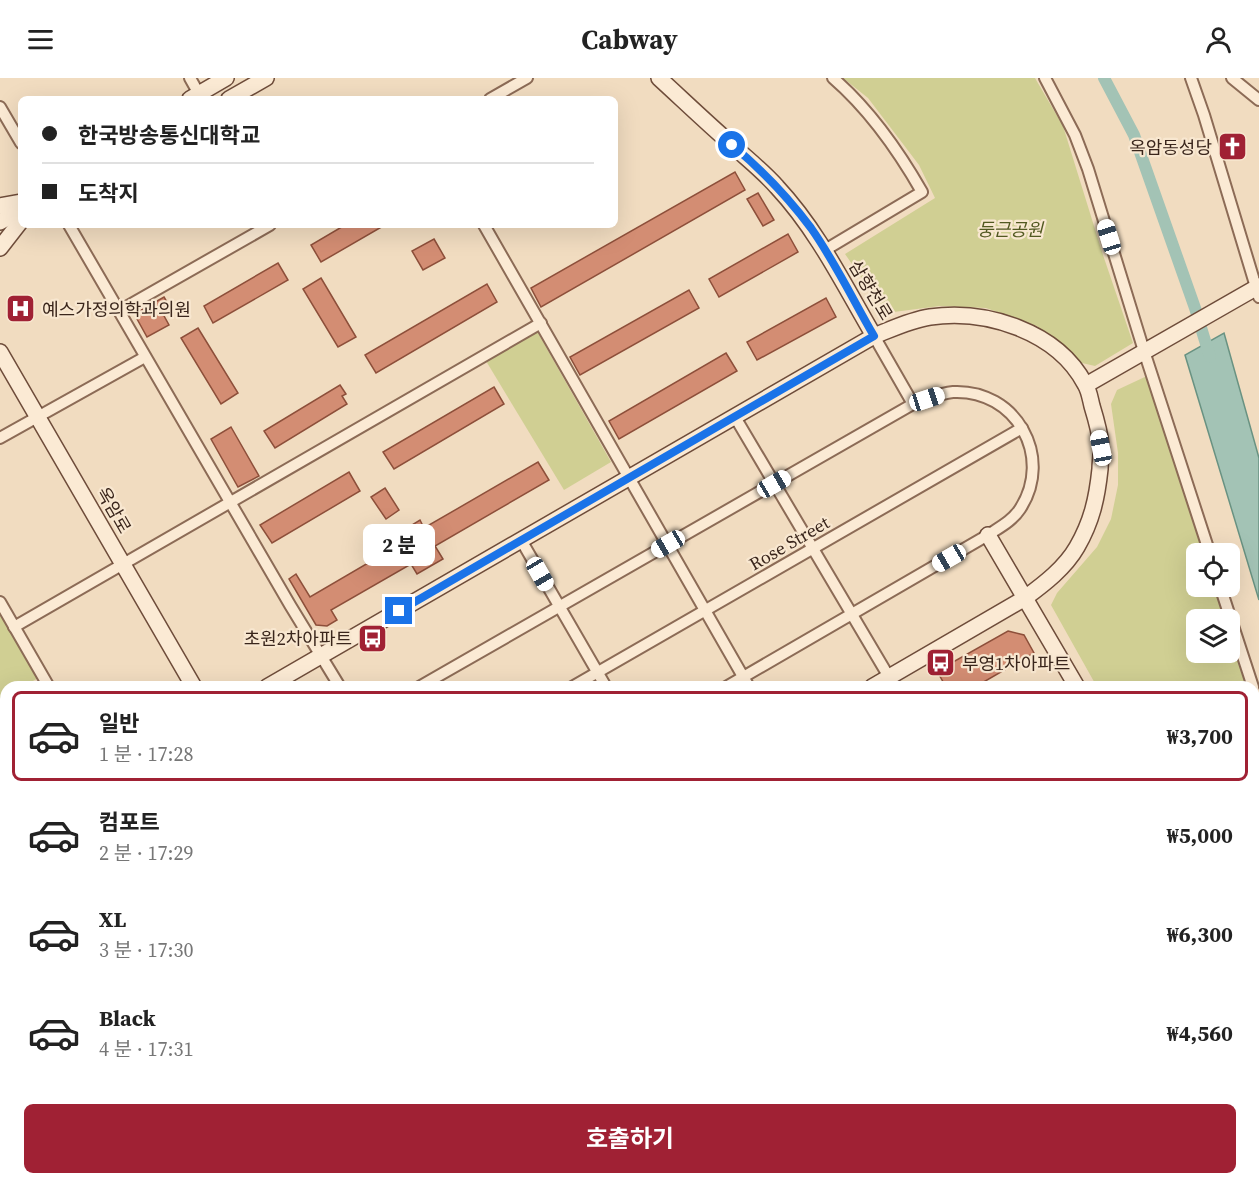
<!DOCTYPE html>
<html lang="ko">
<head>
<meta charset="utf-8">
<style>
	:root { --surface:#fff; --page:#f2f2f2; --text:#222; --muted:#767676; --line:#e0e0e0; --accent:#a02134 }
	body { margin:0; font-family:"Source Serif 4","Noto Sans KR",serif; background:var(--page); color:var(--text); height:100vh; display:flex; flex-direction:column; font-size:22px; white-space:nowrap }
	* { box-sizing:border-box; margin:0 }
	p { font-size:20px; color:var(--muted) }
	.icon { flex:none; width:33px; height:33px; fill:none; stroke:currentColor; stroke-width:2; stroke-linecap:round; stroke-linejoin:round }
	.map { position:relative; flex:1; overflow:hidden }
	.sheet { position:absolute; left:0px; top:603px; width:1260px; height:504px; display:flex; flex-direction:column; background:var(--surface); border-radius:18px 18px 0 0; box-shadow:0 6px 24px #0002 }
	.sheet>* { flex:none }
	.hud { position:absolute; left:18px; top:18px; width:600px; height:132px; border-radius:9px; box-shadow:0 6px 24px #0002; display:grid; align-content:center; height:132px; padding:0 24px; background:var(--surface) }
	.tools { position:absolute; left:1186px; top:465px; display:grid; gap:12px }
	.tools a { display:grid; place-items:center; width:54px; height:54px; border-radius:9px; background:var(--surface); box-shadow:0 6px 24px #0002; font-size:30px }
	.end { position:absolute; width:27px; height:27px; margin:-14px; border:8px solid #1a73e8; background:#fff; box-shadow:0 0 0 3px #fff }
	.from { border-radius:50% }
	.bubble { position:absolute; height:42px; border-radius:9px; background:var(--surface); box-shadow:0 6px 24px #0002; font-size:20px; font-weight:700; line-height:42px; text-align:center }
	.car { position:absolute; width:18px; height:36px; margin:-18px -9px; border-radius:8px; box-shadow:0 0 4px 2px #0007; background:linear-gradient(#fff 24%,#345 0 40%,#fff 0 76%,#345 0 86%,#fff 0) }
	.hud b { display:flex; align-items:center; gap:21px; height:57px; font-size:22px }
	.hud b+b { border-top:2px solid var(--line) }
	.hud i { width:15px; height:15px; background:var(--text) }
	ul { padding:10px 0 0; list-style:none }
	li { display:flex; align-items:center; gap:18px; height:90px; margin:0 12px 9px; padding:0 12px; border:3px solid transparent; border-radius:9px }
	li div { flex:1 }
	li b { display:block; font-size:22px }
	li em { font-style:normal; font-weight:700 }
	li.active { border-color:var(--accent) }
	li>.icon { width:54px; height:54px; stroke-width:1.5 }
	.primary-button { display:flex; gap:12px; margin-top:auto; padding:12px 24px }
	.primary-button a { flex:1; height:69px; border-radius:9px; background:var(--accent); color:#fff; font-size:24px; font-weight:700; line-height:69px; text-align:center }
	header { display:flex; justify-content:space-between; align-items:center; height:78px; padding:0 24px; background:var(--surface); font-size:27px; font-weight:700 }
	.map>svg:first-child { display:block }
</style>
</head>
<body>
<header><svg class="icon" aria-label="menu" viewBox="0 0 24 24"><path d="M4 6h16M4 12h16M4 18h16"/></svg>Cabway<svg class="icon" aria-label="person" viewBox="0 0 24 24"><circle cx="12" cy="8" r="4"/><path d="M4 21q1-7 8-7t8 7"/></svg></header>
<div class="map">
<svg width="1259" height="1107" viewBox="0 0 1259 1107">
	<rect width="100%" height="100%" fill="#f1dcc0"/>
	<!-- green -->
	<g fill="#d0cf93">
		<path d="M843,0H1035L1063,48L1103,177L1133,265L1095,288L1082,285L1037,248L986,230L940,228L886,235L845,176L935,120L919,87L868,20Z"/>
		<path d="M529,255H538L611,384L564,412L486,283Z"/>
		<path d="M1149,297L1205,475L1197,476V508L1216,509L1226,541L1197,542V574H1230V553L1248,609H1097L1051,527L1057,515L1097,469L1111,441L1118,407V375L1111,326L1117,312Z"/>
		<path d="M0,524L42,598L22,609H6V618L0,621Z"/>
	</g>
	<!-- water -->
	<path fill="#a3c3b5" stroke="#699282" stroke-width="1.5" d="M1224,255L1259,380V522L1185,277Z"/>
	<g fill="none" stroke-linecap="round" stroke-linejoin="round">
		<!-- canal -->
		<path stroke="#a3c3b5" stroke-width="12" d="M1104,0L1134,57L1195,230L1210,279"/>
	</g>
	<!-- building -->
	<g fill="#d38d73" stroke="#8d4f3a" stroke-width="1.5">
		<path d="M735,94L745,112L541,229L531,210Z"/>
		<path d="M758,115L774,142L763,148L747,121Z"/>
		<path d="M345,147H385L321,184L311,167Z"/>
		<path d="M788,156L798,174L719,219L709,201Z"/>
		<path d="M434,161L445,180L423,192L412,173Z"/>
		<path d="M278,185L288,202L213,245L204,228Z"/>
		<path d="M321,200L356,259L338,269L303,211Z"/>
		<path d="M487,206L497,224L376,295L365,277Z"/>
		<path d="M689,212L699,230L580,297L570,279Z"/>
		<path d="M164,219L171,231L163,236L169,247L147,259L136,239V235Z"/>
		<path d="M826,220L836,239L757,282L747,264Z"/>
		<path d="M198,250L238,315L221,326L181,260Z"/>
		<path d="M726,275L737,293L619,361L609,343Z"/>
		<path d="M340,307L346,316L342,318L347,326L275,370L264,353Z"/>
		<path d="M494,309L504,326L394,391L383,374Z"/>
		<path d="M231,349L259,398L238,409L211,361Z"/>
		<path d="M538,384L549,402L435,468L443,481L417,496L411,486L331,532L337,542L327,548L316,547L289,501L296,496L310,519L399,467L394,458L420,442L424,450Z"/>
		<path d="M349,394L360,413L272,465L260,447Z"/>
		<path d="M385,410L399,432L386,441L371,419Z"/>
		<path d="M1008,553L1024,557L1034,575L975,609H946L937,593Z"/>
	</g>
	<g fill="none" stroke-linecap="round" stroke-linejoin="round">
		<defs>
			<g id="lane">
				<path d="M1254,773L1259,781"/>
				<path d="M0,925L6,921"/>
				<path d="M0,955L6,952"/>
			</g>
			<g id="street">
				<path d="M190,0L199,16"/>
				<path d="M1045,0L1075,57L1088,91L1144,273L1210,476"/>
				<path d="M1191,0L1204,37L1259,219"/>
				<path d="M1232,0L1259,22"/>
				<path d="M490,21L527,0"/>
				<path d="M0,29L21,65"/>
				<path d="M69,147L290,527L340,609"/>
				<path d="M484,147L749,609"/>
				<path d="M825,172L922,114C898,72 870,32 833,0"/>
				<path d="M119,233L270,147"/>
				<path d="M874,258L913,326"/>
				<path d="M735,339L889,599"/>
				<path d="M0,360L145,279"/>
				<path d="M521,462L606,609"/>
				<path d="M1220,508L1253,609"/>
				<path d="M0,524L49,609"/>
				<path d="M14,549L541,245"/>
				<path d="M419,609L913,326C926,322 940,315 953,314C1016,311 1054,379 1020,431C1012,443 1000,449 988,457L726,609"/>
				<path d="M572,609L1022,350"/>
				<path d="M1254,613L1259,629"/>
				<path d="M0,683L6,694"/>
				<path d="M0,940L6,937"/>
				<path d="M149,1101L152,1107"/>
				<path d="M241,1101L244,1107"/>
				<path d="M333,1101L337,1107"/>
				<path d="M1040,1101L1044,1107"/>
				<path d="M608,1107L619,1101"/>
				<path d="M1252,1107L1259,1103"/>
			</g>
			<g id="secondary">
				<path d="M659,0C683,22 706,44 730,65C746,80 763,93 777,109C818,153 844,207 874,258"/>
				<path d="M190,21L226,0"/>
				<path d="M229,21L266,0"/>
				<path d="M0,128L21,124"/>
				<path d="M0,144L21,132"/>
				<path d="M0,170L21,143"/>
				<path d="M0,274L194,609"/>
				<path d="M1086,307L1259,208"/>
				<path d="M988,457L1077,609"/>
				<path d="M267,609L874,258C892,251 910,242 930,239C986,231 1057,253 1085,306C1089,312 1090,320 1092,328C1096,341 1100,354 1101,368C1102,375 1100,383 1100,391C1097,420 1092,443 1077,469C1065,490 1044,506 1025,520L872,609"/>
				<path d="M1254,738L1259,736"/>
				<path d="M0,763L6,760"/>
				<path d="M1254,914L1259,922"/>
				<path d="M0,1086L6,1097"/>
				<path d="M479,1101L482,1107"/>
				<path d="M10,1107L21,1101"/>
			</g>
		</defs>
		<!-- lane casing -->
		<use href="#lane" stroke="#8c6b56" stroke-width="8"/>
		<!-- street casing -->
		<use href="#street" stroke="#8c6b56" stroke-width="14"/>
		<!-- secondary casing -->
		<use href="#secondary" stroke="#6e4c3a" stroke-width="18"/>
		<!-- lane -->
		<use href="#lane" stroke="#fbead4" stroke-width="5"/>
		<!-- street -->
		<use href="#street" stroke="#fbead4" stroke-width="10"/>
		<!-- secondary -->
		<use href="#secondary" stroke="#fbead4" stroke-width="15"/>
	</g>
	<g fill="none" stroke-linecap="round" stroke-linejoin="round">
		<!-- route -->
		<path stroke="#1a73e8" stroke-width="8" d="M399,533L874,258C853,222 835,184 811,150C788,119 762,92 732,67"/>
	</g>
	<!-- icons -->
	<defs>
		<symbol id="church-square" viewBox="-11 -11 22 22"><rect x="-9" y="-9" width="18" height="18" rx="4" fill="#a02134" stroke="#f8e7d0"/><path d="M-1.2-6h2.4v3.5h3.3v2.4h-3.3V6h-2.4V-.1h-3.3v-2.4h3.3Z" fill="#fff"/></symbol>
		<symbol id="hospital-square" viewBox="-11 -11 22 22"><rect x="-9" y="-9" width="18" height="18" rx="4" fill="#a02134" stroke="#f8e7d0"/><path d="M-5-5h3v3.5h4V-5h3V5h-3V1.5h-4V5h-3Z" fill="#fff"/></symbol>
		<symbol id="bus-square" viewBox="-11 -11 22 22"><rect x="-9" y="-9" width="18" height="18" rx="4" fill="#a02134" stroke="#f8e7d0"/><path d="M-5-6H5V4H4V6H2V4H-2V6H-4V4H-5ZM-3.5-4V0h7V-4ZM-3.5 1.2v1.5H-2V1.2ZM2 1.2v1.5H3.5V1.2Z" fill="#fff"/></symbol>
	</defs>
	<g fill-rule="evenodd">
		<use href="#church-square" x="1216" y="52" width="33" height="33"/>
		<use href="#hospital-square" x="4" y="214" width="33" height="33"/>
		<use href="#bus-square" x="356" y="544" width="33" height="33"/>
		<use href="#bus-square" x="924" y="568" width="33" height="33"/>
	</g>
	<g text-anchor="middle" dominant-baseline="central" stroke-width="4.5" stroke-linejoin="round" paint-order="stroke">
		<!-- poi labels -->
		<g font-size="18" fill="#3a261c" stroke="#f8e7d0" text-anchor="end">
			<text x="1212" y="69">옥암동성당</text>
			<text x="42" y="231" text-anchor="start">예스가정의학과의원</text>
			<text x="352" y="560">초원2차아파트</text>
			<text x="962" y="585" text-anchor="start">부영1차아파트</text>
		</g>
		<!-- park labels -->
		<g font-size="18" font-style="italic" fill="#525921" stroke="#f8e7d0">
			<text x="1010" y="151">둥근공원</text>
		</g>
		<!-- street labels -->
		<g font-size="18" fill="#3a261c" stroke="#f8e7d0">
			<text transform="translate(871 212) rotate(59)">삼향천로</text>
			<text transform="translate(114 432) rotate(60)">옥암로</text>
			<text transform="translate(789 465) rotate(-30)">Rose Street</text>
		</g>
	</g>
</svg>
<div class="tools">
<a><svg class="icon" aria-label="locate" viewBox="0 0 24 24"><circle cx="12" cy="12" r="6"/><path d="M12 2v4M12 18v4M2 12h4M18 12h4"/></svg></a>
<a><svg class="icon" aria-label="layers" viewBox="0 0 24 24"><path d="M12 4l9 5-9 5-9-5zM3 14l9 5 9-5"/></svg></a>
</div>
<i class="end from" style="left:732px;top:67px"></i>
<i class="end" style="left:399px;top:533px"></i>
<div class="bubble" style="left:363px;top:446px;width:72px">2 분</div>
<i class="car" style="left:1109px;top:159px;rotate:343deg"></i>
<i class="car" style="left:927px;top:321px;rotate:72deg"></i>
<i class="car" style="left:1101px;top:370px;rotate:349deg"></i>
<i class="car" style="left:774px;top:406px;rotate:60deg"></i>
<i class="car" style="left:668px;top:466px;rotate:240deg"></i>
<i class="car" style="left:949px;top:480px;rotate:240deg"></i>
<i class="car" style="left:540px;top:496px;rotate:150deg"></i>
<div class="hud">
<b><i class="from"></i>한국방송통신대학교</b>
<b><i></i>도착지</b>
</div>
<section class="sheet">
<ul>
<li class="active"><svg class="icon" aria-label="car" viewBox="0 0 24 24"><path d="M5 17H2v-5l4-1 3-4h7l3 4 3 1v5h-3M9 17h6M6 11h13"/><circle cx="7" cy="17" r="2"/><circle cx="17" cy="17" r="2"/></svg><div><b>일반</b><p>1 분 · 17:28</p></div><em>₩3,700</em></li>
<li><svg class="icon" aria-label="car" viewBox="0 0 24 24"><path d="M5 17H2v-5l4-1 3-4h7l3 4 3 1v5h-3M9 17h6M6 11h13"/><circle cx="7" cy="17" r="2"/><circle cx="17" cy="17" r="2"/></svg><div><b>컴포트</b><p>2 분 · 17:29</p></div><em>₩5,000</em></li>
<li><svg class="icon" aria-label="car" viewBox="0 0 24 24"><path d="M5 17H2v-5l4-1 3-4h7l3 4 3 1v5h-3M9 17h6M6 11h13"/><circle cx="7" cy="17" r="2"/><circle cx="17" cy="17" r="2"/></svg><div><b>XL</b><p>3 분 · 17:30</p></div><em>₩6,300</em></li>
<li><svg class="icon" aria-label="car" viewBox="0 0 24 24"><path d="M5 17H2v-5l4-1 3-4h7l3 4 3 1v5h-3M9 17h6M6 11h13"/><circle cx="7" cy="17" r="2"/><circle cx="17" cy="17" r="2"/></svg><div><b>Black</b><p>4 분 · 17:31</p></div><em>₩4,560</em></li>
</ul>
<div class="primary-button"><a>호출하기</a></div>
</section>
</div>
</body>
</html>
